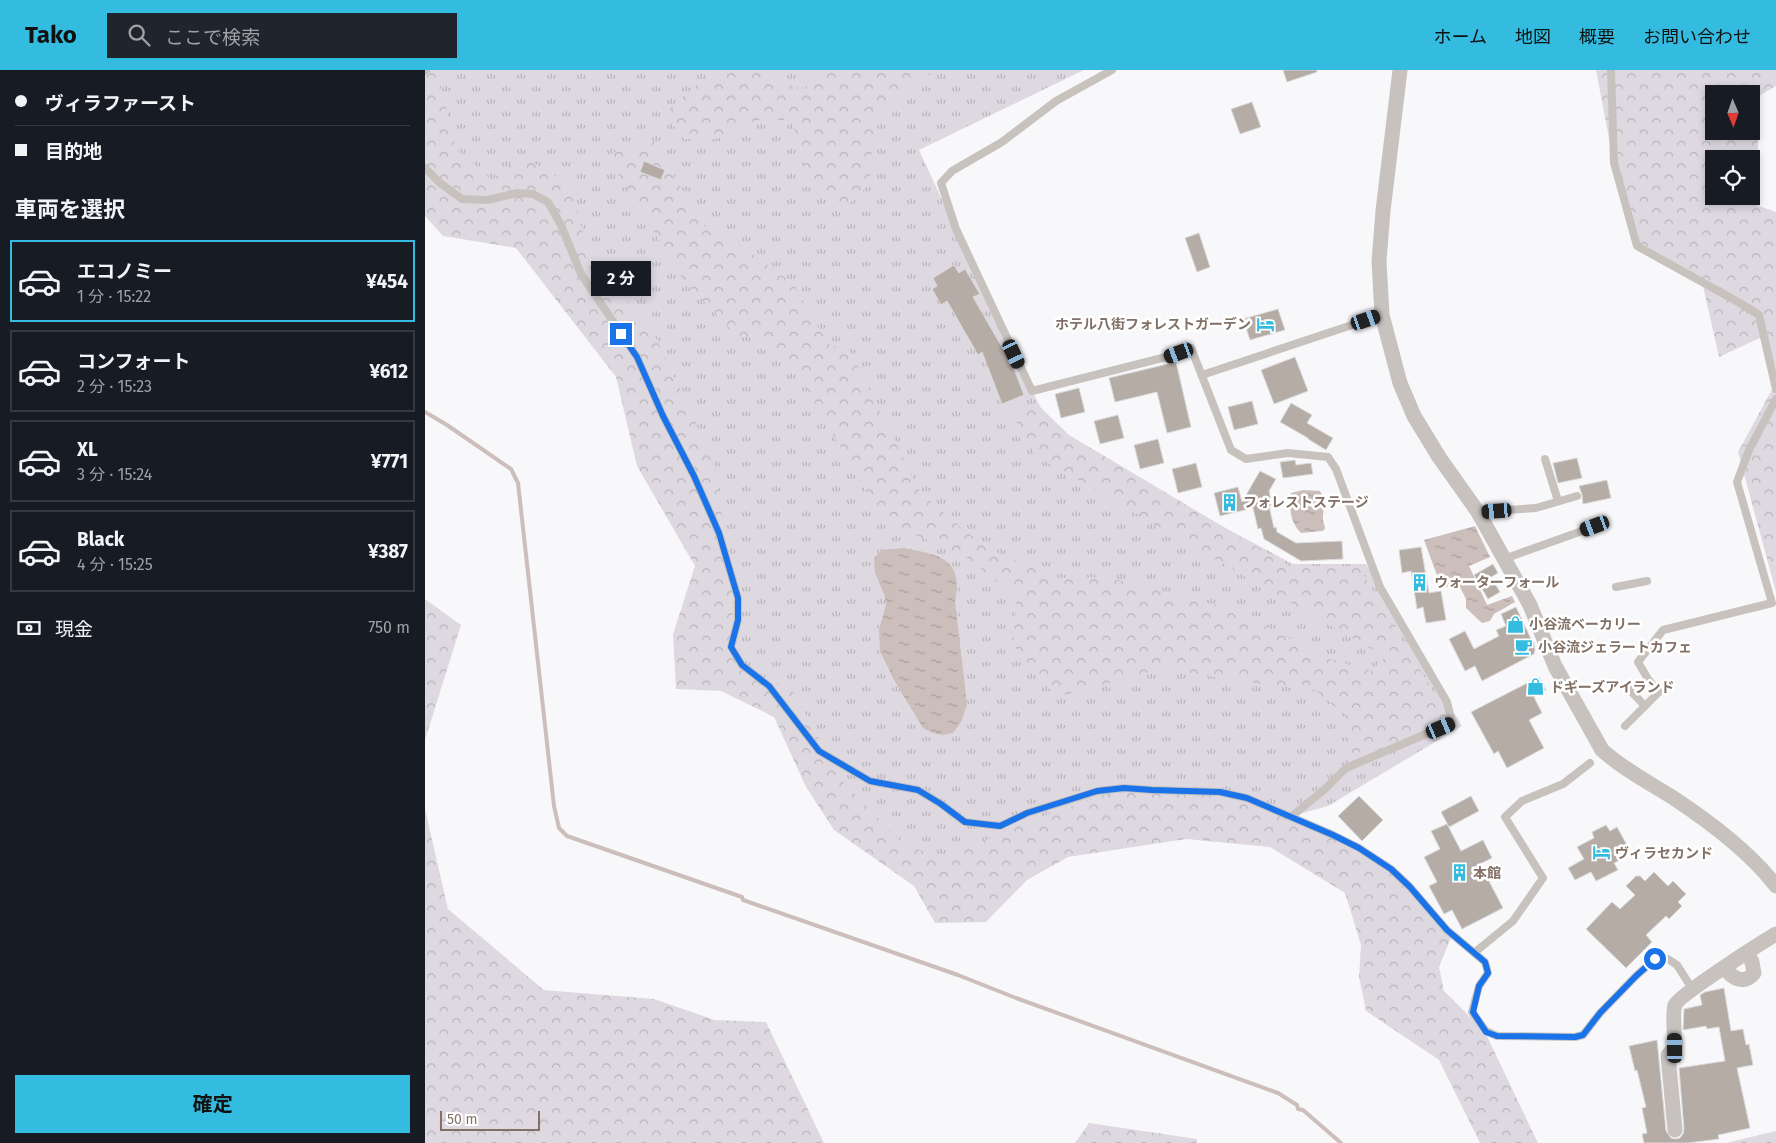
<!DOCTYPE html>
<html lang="ja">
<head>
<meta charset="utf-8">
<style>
	:root { --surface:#171b24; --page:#20242c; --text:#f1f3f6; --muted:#9ea1a6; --line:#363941; --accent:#33bcdf }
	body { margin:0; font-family:"Fira Sans","Noto Sans JP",sans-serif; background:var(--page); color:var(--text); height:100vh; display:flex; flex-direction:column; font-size:19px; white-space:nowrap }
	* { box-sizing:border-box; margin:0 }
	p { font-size:16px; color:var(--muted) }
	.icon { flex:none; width:28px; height:28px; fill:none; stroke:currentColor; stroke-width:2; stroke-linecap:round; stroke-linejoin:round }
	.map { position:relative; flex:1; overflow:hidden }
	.side { display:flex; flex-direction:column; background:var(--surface); width:425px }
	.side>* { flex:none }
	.guide { display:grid; align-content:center; height:110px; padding:0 15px; background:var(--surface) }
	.needle { width:32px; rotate:178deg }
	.tools { position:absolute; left:1280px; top:15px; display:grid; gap:10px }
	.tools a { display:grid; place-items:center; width:55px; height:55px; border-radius:0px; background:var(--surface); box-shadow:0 2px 8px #0003; font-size:25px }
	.scale { position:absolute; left:15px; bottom:12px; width:100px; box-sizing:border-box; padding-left:5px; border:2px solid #827166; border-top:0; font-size:14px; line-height:18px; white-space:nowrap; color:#827166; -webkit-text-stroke:4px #fff; paint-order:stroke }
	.end { position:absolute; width:22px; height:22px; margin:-11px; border:6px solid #1a73e8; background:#fff; box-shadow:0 0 0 2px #fff }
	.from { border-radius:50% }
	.bubble { position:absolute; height:35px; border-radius:0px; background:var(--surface); box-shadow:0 2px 8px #0003; font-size:16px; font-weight:700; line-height:35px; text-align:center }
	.car { position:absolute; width:15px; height:30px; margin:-15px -8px; border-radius:6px; box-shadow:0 0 4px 1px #0007; background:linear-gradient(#222 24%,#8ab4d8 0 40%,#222 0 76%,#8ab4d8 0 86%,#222 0) }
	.guide b { display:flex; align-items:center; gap:18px; height:48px; font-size:19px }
	.guide b+b { border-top:1px solid var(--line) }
	.guide i { width:12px; height:12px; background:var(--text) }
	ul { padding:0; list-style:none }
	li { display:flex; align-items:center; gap:15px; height:82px; margin:0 10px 8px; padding:0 5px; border:2px solid var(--line); border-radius:0px }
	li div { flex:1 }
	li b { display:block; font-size:19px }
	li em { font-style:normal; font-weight:700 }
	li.selected { border-color:var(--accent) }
	li>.icon { width:45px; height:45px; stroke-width:1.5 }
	h2 { padding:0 15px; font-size:22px; line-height:60px }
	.pay { display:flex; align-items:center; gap:12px; height:55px; padding:0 15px; font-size:19px }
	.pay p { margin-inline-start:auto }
	.cta { display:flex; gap:10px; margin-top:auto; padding:10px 15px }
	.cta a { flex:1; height:58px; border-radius:0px; background:var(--accent); color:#111; font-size:20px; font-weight:700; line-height:58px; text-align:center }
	header { display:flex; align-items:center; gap:30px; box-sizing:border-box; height:70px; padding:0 25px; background:var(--accent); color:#111 }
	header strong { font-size:24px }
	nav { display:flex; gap:28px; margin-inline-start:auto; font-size:18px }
	.search { width:350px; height:45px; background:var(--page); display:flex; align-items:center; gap:12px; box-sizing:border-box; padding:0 18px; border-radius:0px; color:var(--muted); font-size:19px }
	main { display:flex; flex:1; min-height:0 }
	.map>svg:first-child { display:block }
</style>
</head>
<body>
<header>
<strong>Tako</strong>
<div class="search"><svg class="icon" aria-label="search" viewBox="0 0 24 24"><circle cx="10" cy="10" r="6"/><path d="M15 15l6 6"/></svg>ここで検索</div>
<nav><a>ホーム</a><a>地図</a><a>概要</a><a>お問い合わせ</a></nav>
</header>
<main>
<section class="side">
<div class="guide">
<b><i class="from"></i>ヴィラファースト</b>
<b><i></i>目的地</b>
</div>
<h2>車両を選択</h2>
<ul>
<li class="selected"><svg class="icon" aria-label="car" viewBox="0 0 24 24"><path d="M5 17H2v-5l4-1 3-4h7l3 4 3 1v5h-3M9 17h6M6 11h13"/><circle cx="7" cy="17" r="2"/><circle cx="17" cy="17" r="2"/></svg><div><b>エコノミー</b><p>1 分 · 15:22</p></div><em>¥454</em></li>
<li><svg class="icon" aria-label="car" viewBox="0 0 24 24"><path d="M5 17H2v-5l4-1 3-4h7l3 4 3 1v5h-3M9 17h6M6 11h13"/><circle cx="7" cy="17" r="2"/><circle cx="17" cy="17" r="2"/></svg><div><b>コンフォート</b><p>2 分 · 15:23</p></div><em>¥612</em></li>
<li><svg class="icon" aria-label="car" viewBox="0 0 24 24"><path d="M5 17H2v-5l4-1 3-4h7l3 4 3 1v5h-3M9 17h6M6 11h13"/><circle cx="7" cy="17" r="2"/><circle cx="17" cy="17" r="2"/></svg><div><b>XL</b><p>3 分 · 15:24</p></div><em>¥771</em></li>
<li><svg class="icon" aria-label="car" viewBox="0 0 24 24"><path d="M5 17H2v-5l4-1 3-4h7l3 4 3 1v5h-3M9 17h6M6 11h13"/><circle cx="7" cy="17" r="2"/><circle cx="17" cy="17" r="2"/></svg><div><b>Black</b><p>4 分 · 15:25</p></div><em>¥387</em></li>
</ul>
<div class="pay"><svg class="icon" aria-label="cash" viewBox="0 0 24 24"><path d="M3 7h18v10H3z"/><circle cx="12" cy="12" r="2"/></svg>現金<p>750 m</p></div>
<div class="cta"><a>確定</a></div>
</section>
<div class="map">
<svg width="1351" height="1073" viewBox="0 0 1351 1073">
	<defs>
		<pattern id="grass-tufts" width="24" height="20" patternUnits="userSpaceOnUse" patternTransform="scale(1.25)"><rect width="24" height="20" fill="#ded9e1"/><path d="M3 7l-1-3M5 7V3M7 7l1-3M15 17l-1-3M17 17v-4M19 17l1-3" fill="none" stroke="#b9b4ba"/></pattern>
		<pattern id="forest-crowns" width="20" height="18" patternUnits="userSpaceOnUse" patternTransform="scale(1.25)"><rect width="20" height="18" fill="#ded9e1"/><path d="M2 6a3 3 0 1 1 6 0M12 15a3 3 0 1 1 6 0" fill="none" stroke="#b9b4ba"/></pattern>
		<pattern id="water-ripples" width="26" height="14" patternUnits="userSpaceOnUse" patternTransform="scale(1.25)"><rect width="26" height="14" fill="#cbbebb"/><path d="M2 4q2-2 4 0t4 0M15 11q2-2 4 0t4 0" fill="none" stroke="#aa9f9c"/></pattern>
	</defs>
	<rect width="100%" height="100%" fill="#f8f8fa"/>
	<!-- grass -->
	<path fill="url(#grass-tufts)" d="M0,0H659L494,80L597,303L633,369L868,494H941L1037,656L903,736L867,746L663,750L546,817L430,752L343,626L287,583L269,406L63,130L37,129Z"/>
	<!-- forest -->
	<g fill="url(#forest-crowns)" fill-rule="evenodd">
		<path d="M0,0H12L31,79L67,110L92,88L103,89L147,117L162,180L231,268L288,390L308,515V563L314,569L317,595L369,623L419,713L479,775L518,788L619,746L699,718L810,723L867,746L974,804L1027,865L1014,897L1019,921L1060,962L1113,1073H1055L1014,990L941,941L934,907L936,875L920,823L845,777L761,769L643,787L602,810L561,852L510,853L489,816L409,760L381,717L349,647L296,621L251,619L248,564L270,496L212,396L191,307L91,178L18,166L0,146Z"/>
		<path d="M310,0H350L352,13L381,19L387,0H510L450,46L444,115L420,137L393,126L376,86L367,50H332L290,69H259L239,44L276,11Z"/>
		<path d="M1171,0H1351V16L1332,27L1334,136L1351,142V522L1313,382L1350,314L1337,267L1294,287L1277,212L1212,176L1194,121ZM1289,24H1326V61H1289ZM1289,89H1326V126H1289Z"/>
		<path d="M227,69L278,155L307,170L368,213L403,274L425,281L496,424L560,477L631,508L681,507L806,539L905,589L946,601L960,587L611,386L586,342L611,333L644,365L866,497H934L1027,653L921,698L920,645L890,620L811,611L739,598L632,627L588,575L592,528L541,487L458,451L374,305L341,271L311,265L258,210L182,85Z"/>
		<path d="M0,529L36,555L0,670Z"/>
		<path d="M0,739L23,839L119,920L229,929L290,950L341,952L399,1073H0Z"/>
		<path d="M664,1053L772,1069V1073H650Z"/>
		<path d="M1351,1061V1073H1301Z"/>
	</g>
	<!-- water -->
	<g fill="url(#water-ripples)">
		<path d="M878,420L895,421C903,435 899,433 898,446C897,450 900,455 900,459L897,461L876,463C865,452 864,438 866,423Z"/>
		<path d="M1050,456L1065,487L1044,496L1062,535L1087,526L1090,532L1069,544L1065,551L1057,553L1041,538V529L1034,515L1030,513L1017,519L999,470Z"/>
		<path d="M479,478C514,485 539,488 530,532L542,634L536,652L528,663L517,665L508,663L498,658L469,610L455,581L454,560L461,535L460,527L450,502L449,488L457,480Z"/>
	</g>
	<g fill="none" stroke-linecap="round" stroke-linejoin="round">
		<!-- stream -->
		<path stroke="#cbbebb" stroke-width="4" d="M0,342L22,355L86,399L93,413L129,736L134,758L142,766L317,827L318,830L533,905L591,928L853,1023L872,1035L873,1039L878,1040L916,1073"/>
	</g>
	<!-- building -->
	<g fill="#b5aca6" stroke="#dadadc">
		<path d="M858,0H892V2L862,12Z"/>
		<path d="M827,32L836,57L815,64L806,39Z"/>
		<path d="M219,91L240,100L236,110L215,102Z"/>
		<path d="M774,163L785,197L772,202L760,168Z"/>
		<path d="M529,195L534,203L540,199L555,224L548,227L581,284L583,283L599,325L577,334L557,282L553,285L522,231L516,235L507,219L512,216L508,208Z"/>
		<path d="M853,239L860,260L825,270L818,249Z"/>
		<path d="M870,287L883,321L849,334L836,300Z"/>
		<path d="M751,292L766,357L742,363L732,322L690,332L684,308Z"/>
		<path d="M654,318L660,342L636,348L630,324Z"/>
		<path d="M827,331L833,354L809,360L803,337Z"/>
		<path d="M866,333L887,345L882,353L908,368L901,380L883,369V368L855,352Z"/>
		<path d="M693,345L699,368L675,374L669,351Z"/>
		<path d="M733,369L739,393L715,399L709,375Z"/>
		<path d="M1152,388L1157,408L1133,413L1128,393Z"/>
		<path d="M870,390L871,395L886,393L888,404L858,408L855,392Z"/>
		<path d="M771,393L777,417L753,423L747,399Z"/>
		<path d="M835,401L851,409L844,421L847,435L844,436L849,458L851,457L852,462L871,473L917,471L918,489L876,491L839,469L836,458L833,459L828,438L795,446L789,423L813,417L817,432Z"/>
		<path d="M1182,410L1186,428L1158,434L1157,425L1154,416Z"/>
		<path d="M996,477L1004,523L1016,521L1021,550L1001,553L998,537L992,539L986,501L977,503L974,480Z"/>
		<path d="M1068,494L1073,503L1066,507L1075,522L1063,529L1049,505Z"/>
		<path d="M1091,537L1106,569L1109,572L1110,580L1109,584L1057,611L1050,596L1040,601L1024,569L1040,561L1049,579L1074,566L1071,560L1081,556L1076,544Z"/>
		<path d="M1114,607L1121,620L1109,627L1117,643L1104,650L1119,678L1082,698L1073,681L1069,684L1046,642Z"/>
		<path d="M934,726L958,750L937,771L913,746Z"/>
		<path d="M1046,726L1054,741L1024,757L1016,742Z"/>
		<path d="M1022,754L1036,781L1058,770L1067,788L1055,794L1078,838L1037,859L1027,840L1019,844L1004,816L1012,812L999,787L1015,779L1006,761Z"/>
		<path d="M1181,755L1185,761L1192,757L1202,775L1195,779L1199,788L1189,793L1193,800L1171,811L1166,802L1150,810L1143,798L1159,789L1152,777L1169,768L1167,762Z"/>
		<path d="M1229,802L1243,816L1248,811L1261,824L1253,832L1257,836L1244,849L1241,846L1221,865L1227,872L1201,898L1161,859L1187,832L1195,839L1210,825L1201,816L1211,806H1215L1220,811Z"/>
		<path d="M1299,918L1306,961L1318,959L1321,975L1324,974L1328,995L1312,998L1325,1058L1293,1065L1294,1069L1263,1073H1219L1217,1064L1222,1063L1217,1038L1221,1037L1212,1000L1210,1001L1204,976L1232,970L1241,1061L1246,1068L1250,1069L1255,1068L1258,1064L1259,1059L1254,998L1300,991L1294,957L1282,959L1281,956L1258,960L1259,939L1277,935L1275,925L1280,922Z"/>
	</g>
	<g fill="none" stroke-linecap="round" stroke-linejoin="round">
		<!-- lane -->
		<g stroke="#c8c2bf" stroke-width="8">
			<path d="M687,0L631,31L577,72L527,101L516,113L531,159L607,321L741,287L766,278L806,380L821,389L863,383L903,387L911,399L955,517L1022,632L1027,653L921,698L899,720L867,746"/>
			<path d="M1186,0L1189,93L1212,176L1315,233L1334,245L1351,319"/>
			<path d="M0,1L1,0"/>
			<path d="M0,98L15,113L37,129L63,130L92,123L108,124L123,132L136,155L156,204L212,287L238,346L269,406L294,463L313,528V550L306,577L317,595L344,616L394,681L445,711L493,720L516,734L540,752L575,756L602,743L673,721L699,718L727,720L795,722L822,728L908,765L934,778L966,799L985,817L1022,860L1060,892L1063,903L1054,916L1047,942L1061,961L1072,966L1150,967L1158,965L1175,943L1211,906L1230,889H1243L1252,895L1268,920"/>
			<path d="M777,305L957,245"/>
			<path d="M1120,389L1133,431"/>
			<path d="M1053,442L1111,438L1152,426"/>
			<path d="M1079,489L1171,456"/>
			<path d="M1191,517L1222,511"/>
			<path d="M1220,636L1234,622L1223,609L1213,592L1238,560L1347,533L1312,412L1324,380L1351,329"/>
			<path d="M1200,656L1220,636L1201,616"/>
			<path d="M1049,883L1088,851L1118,808L1080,747L1097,731L1138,714L1165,693"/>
		</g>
		<!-- street -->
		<g stroke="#c8c2bf" stroke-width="15">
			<path d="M975,0L958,141L954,191L957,245L975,313L989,346L1014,387L1053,442L1105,535L1130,596L1177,680C1198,699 1223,712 1247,727C1282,750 1325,782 1351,816"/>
			<path d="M1300,898C1308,909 1319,915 1329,903L1327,892L1322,883"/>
			<path d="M1250,1060L1243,985L1250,978C1250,969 1247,942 1250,935C1254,925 1336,873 1351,864"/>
		</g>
	</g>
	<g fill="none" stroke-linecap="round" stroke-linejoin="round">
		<!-- route -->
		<path stroke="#1a73e8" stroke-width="6" d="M196,264L212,287L238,346L269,406L294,463L313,528V550L306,577L317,595L344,616L394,681L445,711L493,720L516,734L540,752L575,756L602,743L672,721L699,718L727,720L795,722L822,728L908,765L934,778L966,799L985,817L1022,860L1060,892L1063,903L1054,916L1048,942L1061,962L1072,966L1150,967L1158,965L1175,943L1211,906L1230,889"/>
	</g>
	<!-- icons -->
	<defs>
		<symbol id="hotel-bare" viewBox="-9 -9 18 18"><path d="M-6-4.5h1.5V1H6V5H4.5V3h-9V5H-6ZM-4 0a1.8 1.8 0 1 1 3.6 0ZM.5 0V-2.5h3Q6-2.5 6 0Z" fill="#33bcdf" stroke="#fff" stroke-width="2.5" paint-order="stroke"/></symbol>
		<symbol id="building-bare" viewBox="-9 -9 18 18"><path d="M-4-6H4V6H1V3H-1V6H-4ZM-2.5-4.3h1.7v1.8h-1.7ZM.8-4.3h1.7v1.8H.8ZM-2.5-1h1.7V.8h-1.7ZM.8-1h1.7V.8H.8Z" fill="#33bcdf" stroke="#fff" stroke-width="2.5" paint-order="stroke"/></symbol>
		<symbol id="shop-bare" viewBox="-9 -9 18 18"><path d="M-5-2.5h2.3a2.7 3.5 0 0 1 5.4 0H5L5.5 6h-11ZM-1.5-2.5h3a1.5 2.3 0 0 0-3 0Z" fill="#33bcdf" stroke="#fff" stroke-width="2.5" paint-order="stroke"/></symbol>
		<symbol id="cafe-bare" viewBox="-9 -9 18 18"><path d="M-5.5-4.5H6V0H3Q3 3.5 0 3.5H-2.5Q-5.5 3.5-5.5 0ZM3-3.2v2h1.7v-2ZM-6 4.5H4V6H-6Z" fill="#33bcdf" stroke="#fff" stroke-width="2.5" paint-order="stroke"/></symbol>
	</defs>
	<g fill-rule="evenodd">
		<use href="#hotel-bare" x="828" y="242" width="25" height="25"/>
		<use href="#building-bare" x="792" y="420" width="25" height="25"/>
		<use href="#building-bare" x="982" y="500" width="25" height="25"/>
		<use href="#shop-bare" x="1078" y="542" width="25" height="25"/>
		<use href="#cafe-bare" x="1086" y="564" width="25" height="25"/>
		<use href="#shop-bare" x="1098" y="604" width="25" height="25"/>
		<use href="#hotel-bare" x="1164" y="770" width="25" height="25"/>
		<use href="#building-bare" x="1022" y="790" width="25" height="25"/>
	</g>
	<g text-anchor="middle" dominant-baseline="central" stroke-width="5" stroke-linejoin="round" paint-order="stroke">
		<!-- poi labels -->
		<g font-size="14" font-weight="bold" fill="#827166" stroke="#fff" text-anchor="start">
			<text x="826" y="254" text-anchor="end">ホテル八街フォレストガーデン</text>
			<text x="818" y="432">フォレストステージ</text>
			<text x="1009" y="512">ウォーターフォール</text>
			<text x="1104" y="554">小谷流ベーカリー</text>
			<text x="1113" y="577">小谷流ジェラートカフェ</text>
			<text x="1125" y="617">ドギーズアイランド</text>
			<text x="1190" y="783">ヴィラセカンド</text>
			<text x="1048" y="803">本館</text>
		</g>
	</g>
</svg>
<div class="tools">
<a><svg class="needle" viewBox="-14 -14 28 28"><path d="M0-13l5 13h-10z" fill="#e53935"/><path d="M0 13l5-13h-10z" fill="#9ea1a6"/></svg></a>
<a><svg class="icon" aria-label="locate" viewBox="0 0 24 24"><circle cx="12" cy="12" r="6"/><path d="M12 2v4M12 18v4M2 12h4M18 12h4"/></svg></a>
</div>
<div class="scale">50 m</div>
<i class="end from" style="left:1230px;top:889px"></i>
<i class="end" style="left:196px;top:264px"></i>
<div class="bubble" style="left:166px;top:191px;width:60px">2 分</div>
<i class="car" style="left:941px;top:250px;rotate:71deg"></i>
<i class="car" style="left:754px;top:283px;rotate:250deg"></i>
<i class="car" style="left:589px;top:284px;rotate:155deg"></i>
<i class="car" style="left:1072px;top:441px;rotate:266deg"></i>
<i class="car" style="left:1170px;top:456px;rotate:250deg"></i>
<i class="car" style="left:1016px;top:658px;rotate:67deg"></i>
<i class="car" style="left:1250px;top:978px;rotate:359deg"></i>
</div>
</main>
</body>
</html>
